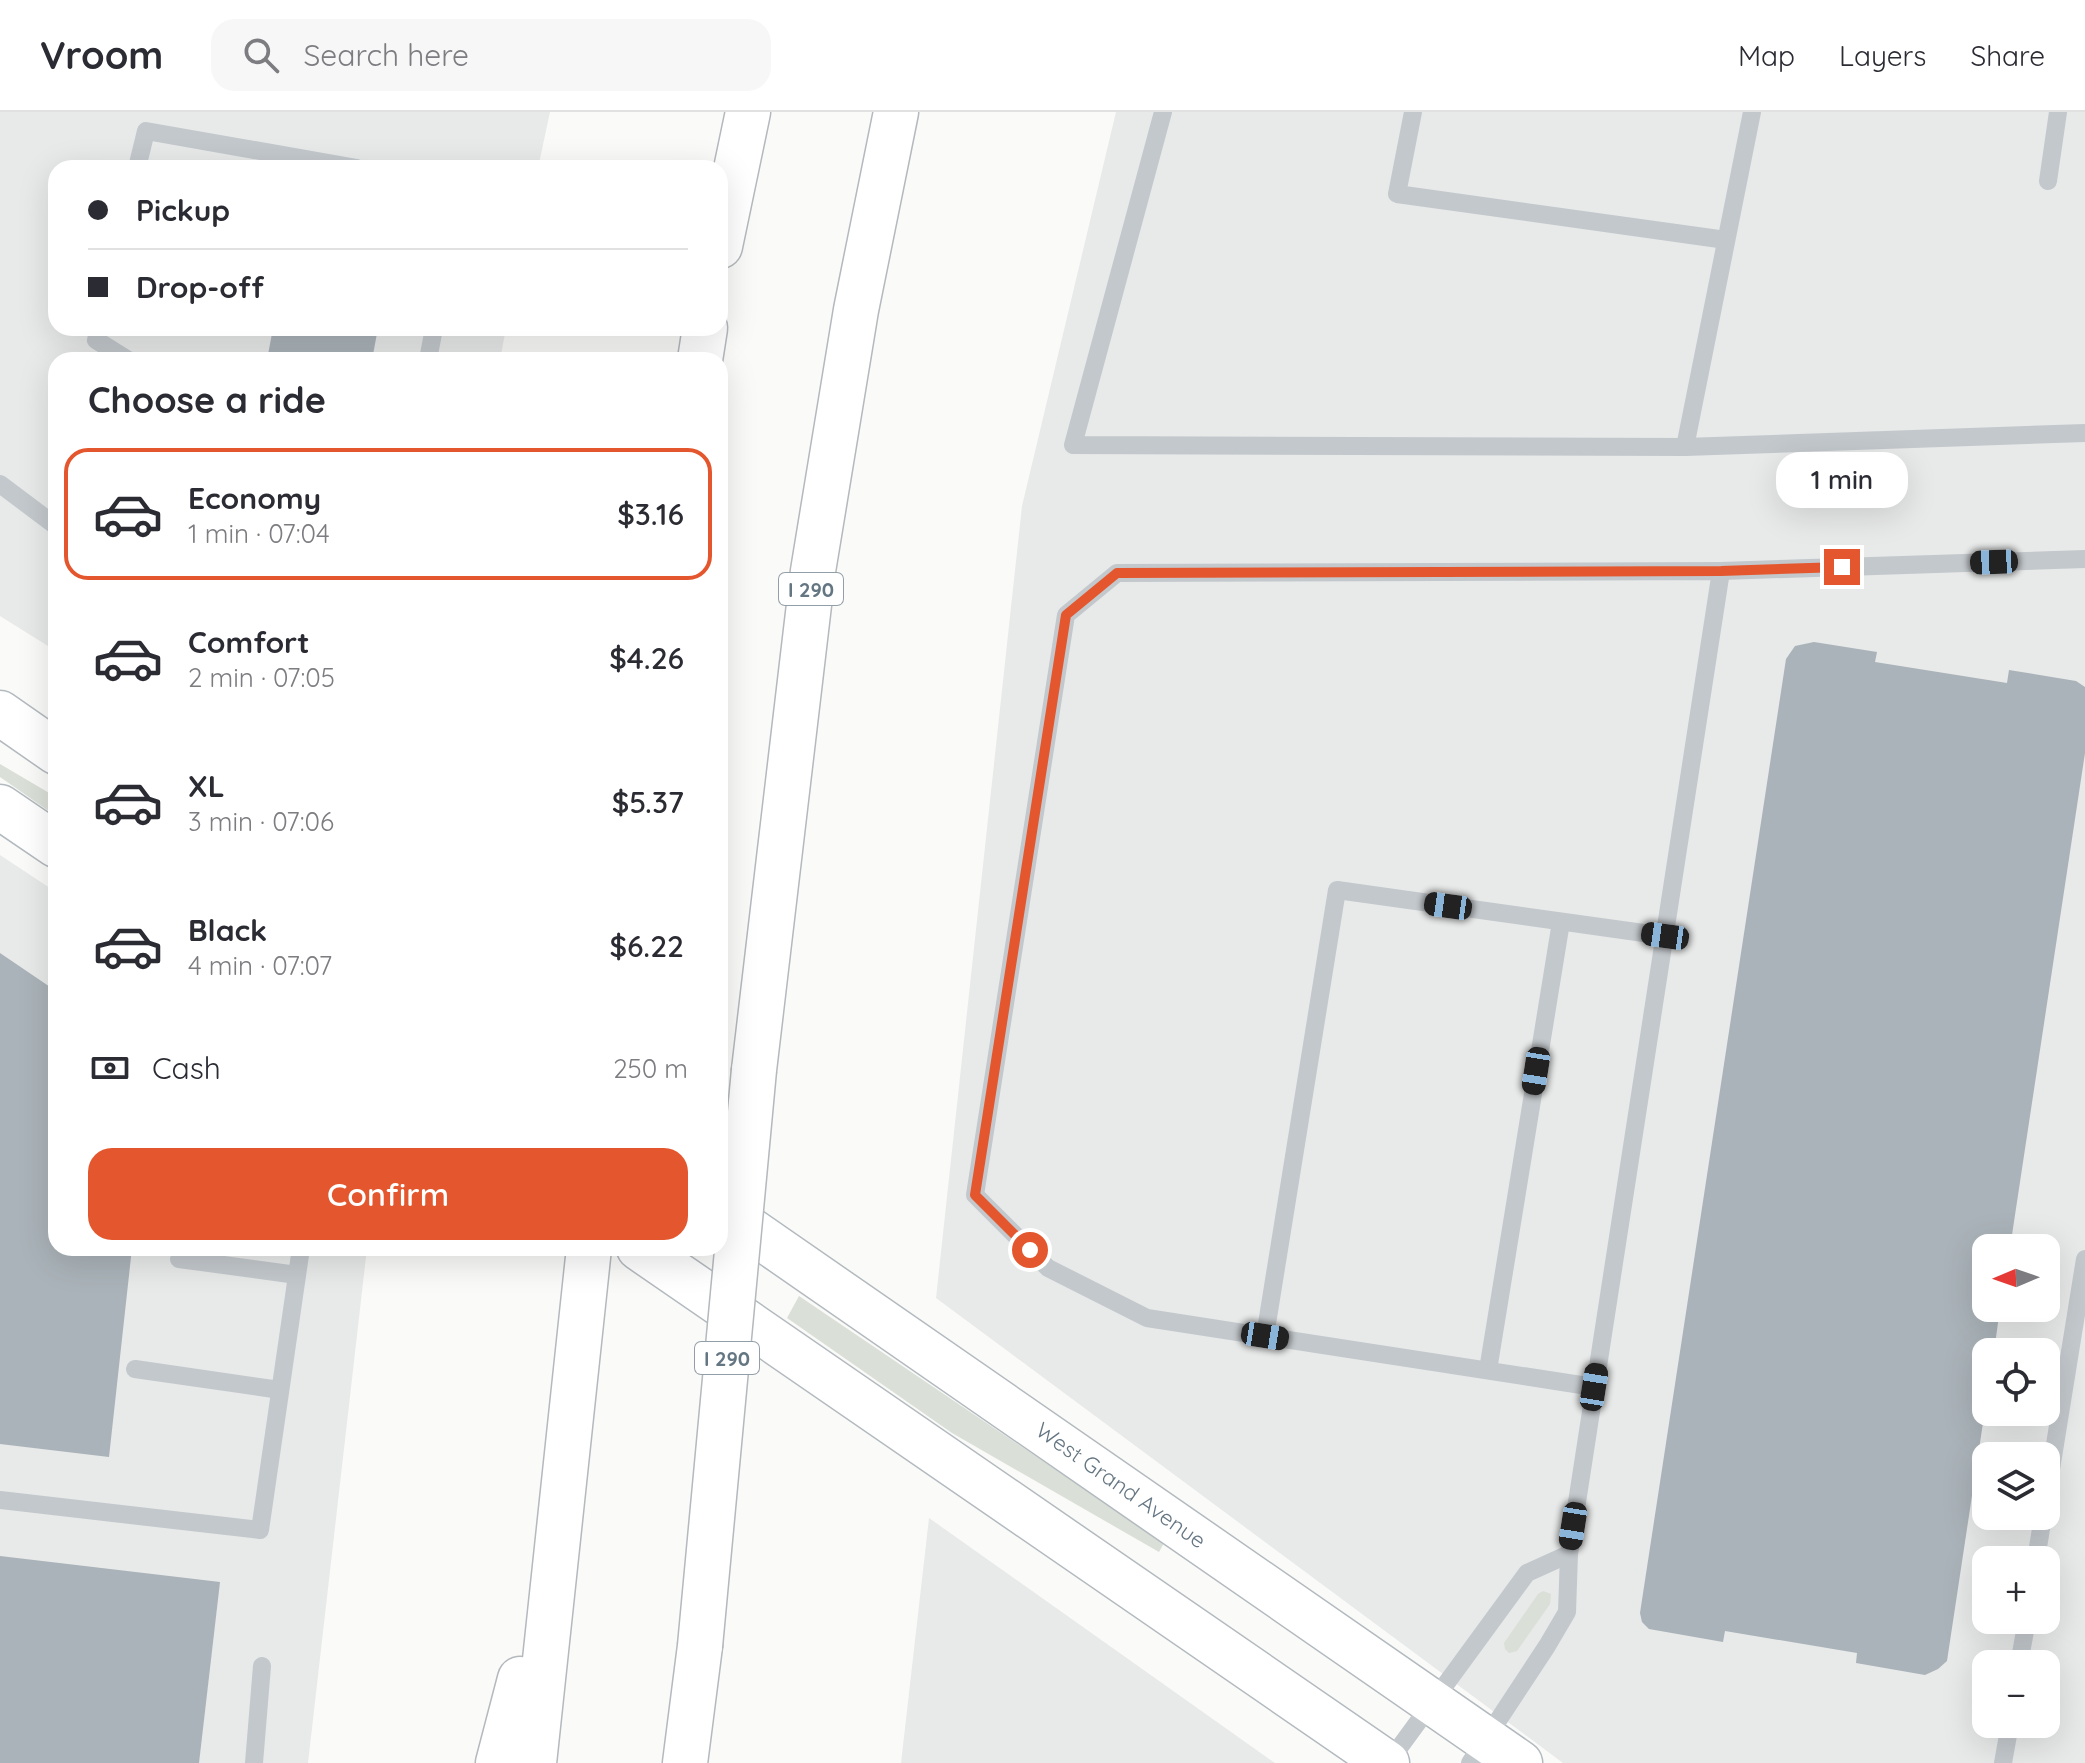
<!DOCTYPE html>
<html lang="en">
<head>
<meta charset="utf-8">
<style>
	:root { --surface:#fff; --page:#f7f7f7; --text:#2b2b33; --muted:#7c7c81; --line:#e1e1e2; --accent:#e4572e }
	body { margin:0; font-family:Quicksand,sans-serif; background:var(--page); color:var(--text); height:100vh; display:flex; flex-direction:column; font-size:30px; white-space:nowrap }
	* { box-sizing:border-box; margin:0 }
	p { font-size:26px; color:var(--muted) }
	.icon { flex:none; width:44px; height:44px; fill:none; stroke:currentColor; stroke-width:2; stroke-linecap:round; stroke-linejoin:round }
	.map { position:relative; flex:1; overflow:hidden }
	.side { position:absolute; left:48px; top:240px; width:680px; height:904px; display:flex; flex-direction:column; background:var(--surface); border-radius:24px; box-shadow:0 8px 32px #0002 }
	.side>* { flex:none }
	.banner { position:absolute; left:48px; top:48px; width:680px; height:176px; border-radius:24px; box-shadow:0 8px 32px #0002; display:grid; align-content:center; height:176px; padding:0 40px; background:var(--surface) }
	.needle { width:52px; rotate:268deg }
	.buttons { position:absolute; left:1972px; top:1122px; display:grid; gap:16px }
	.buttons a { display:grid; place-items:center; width:88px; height:88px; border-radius:16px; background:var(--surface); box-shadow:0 8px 32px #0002; font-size:40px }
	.end { position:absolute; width:36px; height:36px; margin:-18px; border:10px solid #e4572e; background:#fff; box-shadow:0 0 0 4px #fff }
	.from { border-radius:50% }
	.bubble { position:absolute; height:56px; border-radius:24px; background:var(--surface); box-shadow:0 8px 32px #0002; font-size:26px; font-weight:600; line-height:56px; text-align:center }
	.car { position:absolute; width:24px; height:48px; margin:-24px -12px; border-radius:10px; box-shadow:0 0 6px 2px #0007; background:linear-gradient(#222 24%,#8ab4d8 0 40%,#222 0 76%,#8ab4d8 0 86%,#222 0) }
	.banner b { display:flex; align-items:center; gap:28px; height:76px; font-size:30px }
	.banner b+b { border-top:2px solid var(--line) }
	.banner i { width:20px; height:20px; background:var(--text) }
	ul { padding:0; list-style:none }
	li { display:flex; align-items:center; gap:24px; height:132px; margin:0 16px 12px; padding:0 24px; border:4px solid transparent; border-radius:24px }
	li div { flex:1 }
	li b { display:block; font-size:30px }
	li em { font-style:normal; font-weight:600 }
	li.current { border-color:var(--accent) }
	li>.icon { width:72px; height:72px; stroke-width:1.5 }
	h2 { padding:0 40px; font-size:36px; line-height:96px }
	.pay { display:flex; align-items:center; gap:20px; height:88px; padding:0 40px; font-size:30px }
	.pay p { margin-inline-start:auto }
	.primary-button { display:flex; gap:16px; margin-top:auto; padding:16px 40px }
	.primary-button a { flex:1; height:92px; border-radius:24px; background:var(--accent); color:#fff; font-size:32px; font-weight:600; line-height:92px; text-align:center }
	header { display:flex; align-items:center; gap:48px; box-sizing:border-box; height:112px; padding:0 40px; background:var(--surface); border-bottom:2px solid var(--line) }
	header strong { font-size:38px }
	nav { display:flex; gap:44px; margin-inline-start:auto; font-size:28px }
	.search { width:560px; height:72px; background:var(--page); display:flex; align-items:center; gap:20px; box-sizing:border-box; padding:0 28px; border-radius:24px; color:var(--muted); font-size:30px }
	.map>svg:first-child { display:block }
</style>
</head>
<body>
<header>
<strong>Vroom</strong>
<div class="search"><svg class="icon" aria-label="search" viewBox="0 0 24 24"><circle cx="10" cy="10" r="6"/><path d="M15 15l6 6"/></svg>Search here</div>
<nav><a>Map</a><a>Layers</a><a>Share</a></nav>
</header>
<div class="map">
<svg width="2085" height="1651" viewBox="0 0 2085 1651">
	<rect width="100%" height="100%" fill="#fafaf8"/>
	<!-- built -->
	<g fill="#e8e9e9" fill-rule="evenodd">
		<path d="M0,0H550L538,56H56V216H506L500,248H56V539L0,504Z"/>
		<path d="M1116,0H2085V1651H1563L936,1186L1022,394ZM1986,1136H2046V1196H1986ZM1986,1240H2046V1300H1986ZM1986,1344H2046V1404H1986ZM1986,1448H2046V1508H1986ZM1986,1552H2046V1612H1986Z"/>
		<path d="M0,743L56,780V1136H367L308,1651H0Z"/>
		<path d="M929,1406L1275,1651H901Z"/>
	</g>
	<!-- green -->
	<g fill="#dadfd7">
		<path d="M0,652L56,685V704L0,665Z"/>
		<path d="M799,1184L1164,1431L1159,1440L952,1321L787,1206Z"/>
		<path d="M1543,1479L1551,1482L1550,1492L1517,1539L1509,1541L1505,1537L1504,1531L1538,1482Z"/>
	</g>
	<!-- building -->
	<g fill="#aab3b9">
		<path d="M273,216H378L372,248H267Z"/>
		<path d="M1814,530L1877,540L1875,550L2007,571L2009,558L2076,569L2085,575V641L2010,1136H1986V1196H2000L1994,1240H1986V1291L1947,1549L1938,1557L1925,1563L1856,1551L1857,1541L1725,1519L1723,1530L1649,1517L1642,1510L1640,1501L1786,547L1795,534Z"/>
		<path d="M0,841L56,879V1136H132L109,1345L0,1332Z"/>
		<path d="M0,1444L220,1470L199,1651H0Z"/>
	</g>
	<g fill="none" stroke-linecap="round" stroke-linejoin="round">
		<defs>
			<g id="secondary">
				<path d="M0,601L56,640"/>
				<path d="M0,695L56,733"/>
				<path d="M720,1097L1520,1651"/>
				<path d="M639,1136L1387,1651"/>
			</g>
			<g id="motorway">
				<path d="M720,134L748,0"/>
				<path d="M700,248L705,216"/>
				<path d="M754,958L813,459L856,198L896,0"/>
				<path d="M498,1651L520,1567"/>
				<path d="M534,1651L589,1136"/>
				<path d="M685,1651L700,1534"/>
			</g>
		</defs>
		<!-- secondary casing -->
		<use href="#secondary" stroke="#b3babf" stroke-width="47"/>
		<!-- motorway casing -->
		<use href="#motorway" stroke="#b4b9bd" stroke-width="47"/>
		<!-- service -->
		<g stroke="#c3c8cc" stroke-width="18">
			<path d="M1163,0L1073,333L1685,335L2085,321"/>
			<path d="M1413,0L1397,82L1726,128"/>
			<path d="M137,56L146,19L357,56"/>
			<path d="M2048,69L2058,0"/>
			<path d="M99,216L96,228L128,248"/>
			<path d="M428,248L434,216"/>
			<path d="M1685,335L1752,0"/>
			<path d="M0,372L56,414"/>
			<path d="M1721,459L2085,447"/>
			<path d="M179,1147L297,1163"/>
			<path d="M1265,1224L1337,778L1665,824"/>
			<path d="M135,1257L280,1278"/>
			<path d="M1488,1258L1561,810"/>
			<path d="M0,1388L260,1418L301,1136"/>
			<path d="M2046,1388L2085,1147"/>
			<path d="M2036,1448L2043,1404"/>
			<path d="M2019,1552L2027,1508"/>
			<path d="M254,1651L262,1554"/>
			<path d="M1388,1651L1527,1461L1569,1442"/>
			<path d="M1470,1651L1547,1534L1567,1500L1569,1442L1721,459L1117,461L1066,503L975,1083L1048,1156L1147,1206L1594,1275"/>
			<path d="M2003,1651L2010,1612"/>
		</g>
		<!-- secondary -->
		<use href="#secondary" stroke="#fff" stroke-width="44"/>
		<!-- motorway -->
		<use href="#motorway" stroke="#fff" stroke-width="44"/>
		<defs>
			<path id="motorway-bridge" d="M700,1534L754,958"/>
		</defs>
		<!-- motorway-bridge casing -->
		<use href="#motorway-bridge" stroke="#b4b9bd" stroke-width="47" stroke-linecap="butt"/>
		<!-- motorway-bridge -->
		<use href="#motorway-bridge" stroke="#fff" stroke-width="44"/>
	</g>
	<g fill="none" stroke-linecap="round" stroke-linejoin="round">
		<!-- route -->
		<path stroke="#e4572e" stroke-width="10" d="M1030,1138L975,1083L1066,503L1117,461L1721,459L1842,455"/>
	</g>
	<g text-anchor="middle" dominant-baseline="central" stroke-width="8" stroke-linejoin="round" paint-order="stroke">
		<!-- shield labels -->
		<g fill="#fff" stroke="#939fa8" stroke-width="2">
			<rect x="779" y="461" width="64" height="32" rx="6"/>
			<rect x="695" y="1230" width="64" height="32" rx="6"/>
		</g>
		<g font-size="20" font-weight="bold" fill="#657683">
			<text x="811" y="477">I 290</text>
			<text x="727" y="1246">I 290</text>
		</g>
		<!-- street labels -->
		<g font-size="22" fill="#657683" stroke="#fff">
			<text transform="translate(1121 1373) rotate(35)">West Grand Avenue</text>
		</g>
	</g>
</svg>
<div class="buttons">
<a><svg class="needle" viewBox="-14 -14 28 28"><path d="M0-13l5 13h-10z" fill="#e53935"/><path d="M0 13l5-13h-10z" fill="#7c7c81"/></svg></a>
<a><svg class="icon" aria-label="locate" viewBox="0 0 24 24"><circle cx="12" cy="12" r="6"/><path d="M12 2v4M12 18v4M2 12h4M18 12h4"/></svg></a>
<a><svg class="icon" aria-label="layers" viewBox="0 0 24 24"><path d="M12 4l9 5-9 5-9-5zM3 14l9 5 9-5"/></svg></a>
<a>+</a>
<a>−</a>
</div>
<i class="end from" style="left:1030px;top:1138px"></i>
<i class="end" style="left:1842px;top:455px"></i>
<div class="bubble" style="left:1776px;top:340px;width:132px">1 min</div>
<i class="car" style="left:1994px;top:450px;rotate:268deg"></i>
<i class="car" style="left:1448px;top:794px;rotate:278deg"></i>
<i class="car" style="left:1665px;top:824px;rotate:278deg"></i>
<i class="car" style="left:1536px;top:959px;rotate:189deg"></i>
<i class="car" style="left:1265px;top:1224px;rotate:99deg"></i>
<i class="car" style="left:1594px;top:1275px;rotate:9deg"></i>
<i class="car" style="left:1573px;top:1414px;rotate:189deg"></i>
<div class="banner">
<b><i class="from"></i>Pickup</b>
<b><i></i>Drop-off</b>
</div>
<section class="side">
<h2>Choose a ride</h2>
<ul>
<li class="current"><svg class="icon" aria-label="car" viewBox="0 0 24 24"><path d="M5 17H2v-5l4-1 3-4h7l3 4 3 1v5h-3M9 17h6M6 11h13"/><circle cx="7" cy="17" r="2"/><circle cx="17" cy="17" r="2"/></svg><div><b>Economy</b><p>1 min · 07:04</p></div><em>$3.16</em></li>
<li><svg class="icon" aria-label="car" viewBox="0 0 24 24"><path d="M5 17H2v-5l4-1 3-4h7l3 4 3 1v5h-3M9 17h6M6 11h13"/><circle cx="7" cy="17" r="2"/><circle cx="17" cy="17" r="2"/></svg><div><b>Comfort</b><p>2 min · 07:05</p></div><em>$4.26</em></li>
<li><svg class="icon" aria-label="car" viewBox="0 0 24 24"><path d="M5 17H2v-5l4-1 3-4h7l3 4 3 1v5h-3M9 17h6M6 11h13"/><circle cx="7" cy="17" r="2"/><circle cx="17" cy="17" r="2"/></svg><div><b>XL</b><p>3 min · 07:06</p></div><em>$5.37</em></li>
<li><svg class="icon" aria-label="car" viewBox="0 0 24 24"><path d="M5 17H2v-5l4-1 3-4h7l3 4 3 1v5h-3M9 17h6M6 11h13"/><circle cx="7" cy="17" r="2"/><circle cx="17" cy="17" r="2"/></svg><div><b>Black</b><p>4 min · 07:07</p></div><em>$6.22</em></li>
</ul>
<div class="pay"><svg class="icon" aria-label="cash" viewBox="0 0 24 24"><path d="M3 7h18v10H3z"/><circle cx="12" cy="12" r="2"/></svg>Cash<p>250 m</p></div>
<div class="primary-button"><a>Confirm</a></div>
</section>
</div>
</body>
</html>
